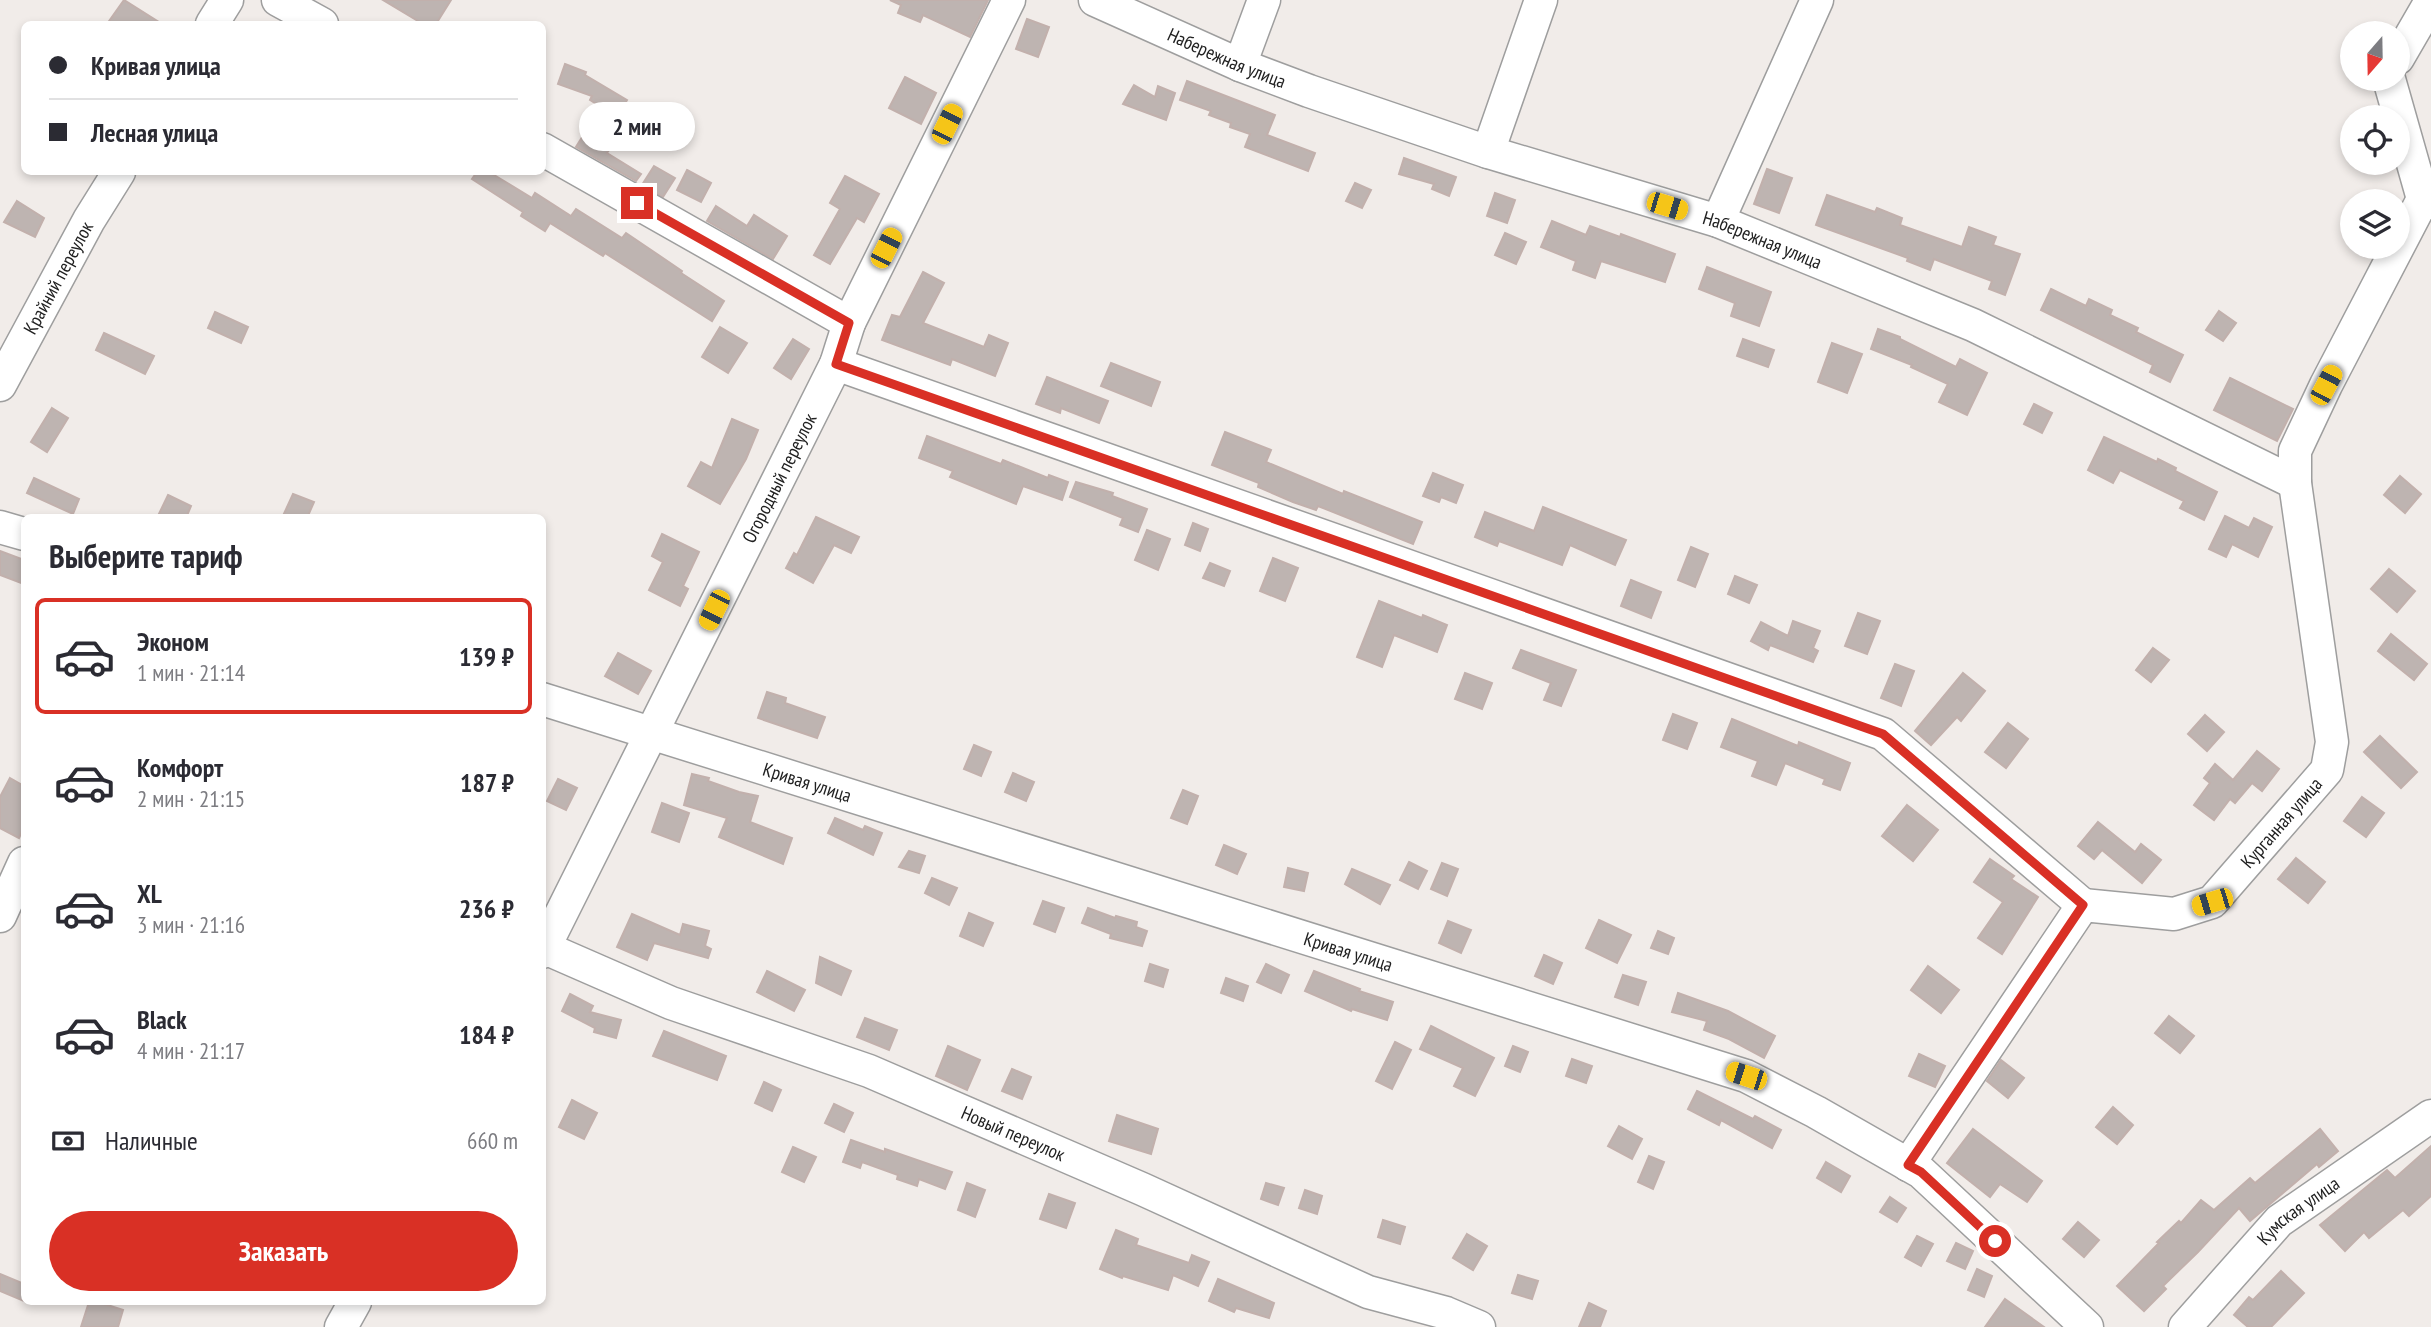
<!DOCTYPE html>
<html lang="ru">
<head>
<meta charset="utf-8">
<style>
	:root { --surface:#fff; --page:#f2f2f3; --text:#2b2b33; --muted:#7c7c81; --line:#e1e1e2; --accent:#d93025 }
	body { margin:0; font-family:"PT Sans Narrow",sans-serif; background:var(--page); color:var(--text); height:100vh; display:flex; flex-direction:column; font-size:26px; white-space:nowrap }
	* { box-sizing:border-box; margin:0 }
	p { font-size:23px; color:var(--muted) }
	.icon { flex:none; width:38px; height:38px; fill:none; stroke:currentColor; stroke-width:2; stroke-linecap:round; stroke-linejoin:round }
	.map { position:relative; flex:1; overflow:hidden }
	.panel { position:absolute; left:21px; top:514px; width:525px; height:791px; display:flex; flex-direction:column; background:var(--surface); border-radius:10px; box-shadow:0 4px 10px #0003 }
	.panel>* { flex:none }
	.guide { position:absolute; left:21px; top:21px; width:525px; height:154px; border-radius:10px; box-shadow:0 4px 10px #0003; display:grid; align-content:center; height:154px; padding:0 28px; background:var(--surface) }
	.needle { width:46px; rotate:200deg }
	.buttons { position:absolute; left:2340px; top:21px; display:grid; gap:14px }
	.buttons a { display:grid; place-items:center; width:70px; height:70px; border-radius:50%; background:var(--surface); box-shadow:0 4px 10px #0003; font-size:35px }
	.end { position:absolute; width:32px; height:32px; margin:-16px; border:9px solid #d93025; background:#fff; box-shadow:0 0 0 4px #fff }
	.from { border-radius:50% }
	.bubble { position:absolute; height:49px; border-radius:24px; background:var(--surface); box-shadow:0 4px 10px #0003; font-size:23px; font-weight:700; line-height:49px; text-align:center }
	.car { position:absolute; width:21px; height:42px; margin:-21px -10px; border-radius:9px; box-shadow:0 0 5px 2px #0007; background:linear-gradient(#f5c518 24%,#345 0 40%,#f5c518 0 76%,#345 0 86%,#f5c518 0) }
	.guide b { display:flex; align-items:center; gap:24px; height:66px; font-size:26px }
	.guide b+b { border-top:2px solid var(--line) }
	.guide i { width:18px; height:18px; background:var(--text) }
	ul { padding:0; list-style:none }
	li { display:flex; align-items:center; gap:21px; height:116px; margin:0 14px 10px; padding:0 14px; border:4px solid transparent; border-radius:10px }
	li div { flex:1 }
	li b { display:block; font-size:26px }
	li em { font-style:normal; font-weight:700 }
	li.on { border-color:var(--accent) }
	li>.icon { width:63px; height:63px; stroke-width:1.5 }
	h2 { padding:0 28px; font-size:32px; line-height:84px }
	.pay { display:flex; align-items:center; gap:18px; height:77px; padding:0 28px; font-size:26px }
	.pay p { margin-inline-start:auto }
	.action { display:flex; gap:14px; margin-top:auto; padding:14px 28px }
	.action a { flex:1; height:80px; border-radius:42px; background:var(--accent); color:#fff; font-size:28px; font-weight:700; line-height:80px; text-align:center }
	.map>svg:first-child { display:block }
</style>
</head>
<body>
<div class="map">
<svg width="2431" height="1327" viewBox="0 0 2431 1327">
	<rect width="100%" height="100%" fill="#f1ece9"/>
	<!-- building -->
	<g fill="#beb4b1" stroke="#c2b0ac" stroke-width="2">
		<path d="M124,0L162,24H107Z"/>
		<path d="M383,0H451L436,24H423Z"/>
		<path d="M890,0H988L970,37L923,15L920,22L898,13L901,5Z"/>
		<path d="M1027,19L1049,27L1038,57L1016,49Z"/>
		<path d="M565,64L586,72L585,75L627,100L603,140L612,146L607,153L641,174L636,181L576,147L601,107L590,100L592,96L558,84Z"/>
		<path d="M905,77L936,93L921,124L889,108Z"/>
		<path d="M1187,81L1275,115L1267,135L1315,153L1308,171L1245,147L1250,134L1230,127L1231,123L1209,115L1211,111L1180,100Z"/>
		<path d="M1134,85L1155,97L1158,86L1175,93L1166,120L1123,104Z"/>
		<path d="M1404,158L1456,177L1449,196L1432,189L1434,184L1399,174Z"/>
		<path d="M654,166L675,178L663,197L642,185Z"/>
		<path d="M1767,169L1792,178L1779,213L1754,204Z"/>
		<path d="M687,170L711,183L701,202L677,190Z"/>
		<path d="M477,172H489L532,198L535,193L571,216L576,209L622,238L626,233L682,271L681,273L724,301L712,321L605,253L603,256L550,223L545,231L521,216L523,212L472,179Z"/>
		<path d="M845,176L879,194L864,222L857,218L830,264L814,255L840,209L830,203Z"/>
		<path d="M1355,183L1371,190L1362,208L1346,201Z"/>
		<path d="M1495,193L1515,200L1507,223L1487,216Z"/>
		<path d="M1827,195L1875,212L1877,208L1902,218L1900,225L1962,247L1969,227L1996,237L1993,245L2020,254L2005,295L1989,289L1992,281L1934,259L1930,270L1907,261L1908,258L1816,225Z"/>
		<path d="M17,201L44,218L35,237L4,222Z"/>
		<path d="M716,206L747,226L754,215L787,236L773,259L707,221Z"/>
		<path d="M1552,221L1586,235L1590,226L1620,237L1621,234L1675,254L1665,282L1601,261L1595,278L1573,270L1576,261L1541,247Z"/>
		<path d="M1505,233L1526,242L1516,264L1495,255Z"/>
		<path d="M1707,267L1771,292L1759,326L1731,316L1735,303L1699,289Z"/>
		<path d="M923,272L944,283L923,323L984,347L989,335L1008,343L995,376L952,359L950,365L882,340L892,315L900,317Z"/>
		<path d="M2051,289L2086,306L2089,299L2112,310L2110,315L2138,328L2136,332L2183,355L2170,382L2150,372L2153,365L2041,310Z"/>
		<path d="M2219,311L2236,323L2223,341L2206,330Z"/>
		<path d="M215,312L248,327L241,343L208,328Z"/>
		<path d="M720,327L747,343L728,373L702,357Z"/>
		<path d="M1878,329L1900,337V339L1956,367L1960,359L1987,373L1967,415L1939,402L1948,384L1911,367L1912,365L1871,349Z"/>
		<path d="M104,333L154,356L145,374L96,350Z"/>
		<path d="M793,339L809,349L791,379L774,368Z"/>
		<path d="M1743,339L1774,350L1768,367L1737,356Z"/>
		<path d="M1832,343L1862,354L1847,393L1818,382Z"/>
		<path d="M1111,363L1160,382L1151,406L1101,386Z"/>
		<path d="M1047,377L1108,401L1099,423L1061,408L1060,413L1036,404Z"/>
		<path d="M2230,378L2293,409L2277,441L2214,410Z"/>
		<path d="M2034,404L2052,413L2042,433L2024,424Z"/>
		<path d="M52,408L68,418L47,452L31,442Z"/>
		<path d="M732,419L758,430L746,459L720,504L688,486L701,462L712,468Z"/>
		<path d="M1225,432L1271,450L1266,462L1343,494L1344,491L1422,522L1413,544L1318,506L1316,510L1293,502L1258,487L1259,483L1212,465Z"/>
		<path d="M927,436L1001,464L1003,460L1048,478L1049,475L1068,482L1062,500L1023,486L1016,504L950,477L953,471L919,458Z"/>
		<path d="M2104,437L2157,462L2158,459L2176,468L2175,471L2217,492L2204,520L2180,508L2184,501L2120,470L2113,483L2088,470Z"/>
		<path d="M1433,473L1463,485L1456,503L1441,497L1439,502L1423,496Z"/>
		<path d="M2400,476L2421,494L2405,513L2384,495Z"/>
		<path d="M34,478L79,499L73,514L27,493Z"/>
		<path d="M1076,482L1113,493L1112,496L1147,509L1138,532L1120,525L1123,518L1070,497Z"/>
		<path d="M293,494L314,502L307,518H282Z"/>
		<path d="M168,495L191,506L186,518H157Z"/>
		<path d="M1543,507L1626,540L1615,565L1570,545L1562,565L1499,541L1497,546L1475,537L1485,512L1534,531Z"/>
		<path d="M2225,516L2249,528L2254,518L2272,527L2258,557L2232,544L2226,557L2209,549Z"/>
		<path d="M816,517L859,537L851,553L834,545L813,583L786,568L794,553L797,555Z"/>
		<path d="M1193,523L1208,529L1200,551L1185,545Z"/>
		<path d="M1147,530L1170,539L1158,570L1135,560Z"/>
		<path d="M662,534L699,552L683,586L688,589L680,606L649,590L663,562L652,556Z"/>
		<path d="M1691,547L1708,554L1695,587L1678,580Z"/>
		<path d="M0,551L24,560V584L0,575Z"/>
		<path d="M1273,558L1298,568L1285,601L1260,591Z"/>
		<path d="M1210,563L1230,571L1224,586L1203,578Z"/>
		<path d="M2389,569L2415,591L2397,612L2371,589Z"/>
		<path d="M1735,576L1757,585L1749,603L1728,594Z"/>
		<path d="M1631,580L1661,592L1651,618L1621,606Z"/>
		<path d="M1379,601L1422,618L1423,615L1447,625L1437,652L1394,635L1382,667L1357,657Z"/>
		<path d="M1858,613L1880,621L1867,654L1845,646Z"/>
		<path d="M1793,621L1820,631L1813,648L1818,651L1813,662L1770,645L1768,650L1751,641L1761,622L1788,636Z"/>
		<path d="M2391,634L2427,664L2414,680L2378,651Z"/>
		<path d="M2153,648L2169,660L2151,682L2136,670Z"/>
		<path d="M1521,650L1576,670L1561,706L1544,700L1551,683L1513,668Z"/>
		<path d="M618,653L651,671L638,694L605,676Z"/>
		<path d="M1895,664L1914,671L1901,706L1881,698Z"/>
		<path d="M1465,673L1492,683L1482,709L1455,699Z"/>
		<path d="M1963,673L1985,691L1961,721L1957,717L1931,745L1915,731Z"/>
		<path d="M767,692L786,698L785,703L825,717L817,738L758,718Z"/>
		<path d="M1673,714L1697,723L1687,749L1663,740Z"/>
		<path d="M2205,715L2224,732L2207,751L2188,734Z"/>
		<path d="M1732,719L1798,746L1799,742L1850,763L1840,790L1823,784L1825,779L1785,763L1776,785L1752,776L1758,761L1721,747Z"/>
		<path d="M2008,723L2028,739L2006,768L1985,752Z"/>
		<path d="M2380,736L2417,772L2401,788L2364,752Z"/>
		<path d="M974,745L991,752L981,776L964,769Z"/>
		<path d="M2257,751L2279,769L2262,791L2252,783L2235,803L2230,799L2214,820L2194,805L2210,783L2204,778L2215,764L2233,780Z"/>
		<path d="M1013,773L1034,782L1026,801L1005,792Z"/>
		<path d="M692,774L709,778L708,781L739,792L758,796L750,822L792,838L783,864L719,837L727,818L684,805Z"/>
		<path d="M10,778L24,786V827L19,838L0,828V797Z"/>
		<path d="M558,779L577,788L566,810L547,801Z"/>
		<path d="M1183,790L1198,796L1187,824L1171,818Z"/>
		<path d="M2362,797L2384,813L2366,837L2344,821Z"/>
		<path d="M662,803L689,813L679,842L652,832Z"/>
		<path d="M1907,805L1938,830L1913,861L1882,836Z"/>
		<path d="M835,818L863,830L865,826L882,833L873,855L828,833Z"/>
		<path d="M2098,822L2135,852L2141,844L2161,860L2142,883L2102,850L2094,859L2078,846Z"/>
		<path d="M1224,845L1246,854L1237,874L1216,865Z"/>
		<path d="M909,851L925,856L919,873L899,867Z"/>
		<path d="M2296,858L2325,882L2308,903L2278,879Z"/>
		<path d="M1990,859L2014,876L2011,879L2038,897L2002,954L1978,938L2003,902L1974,882Z"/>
		<path d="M1409,862L1427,871L1418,889L1400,880Z"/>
		<path d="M1442,863L1458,869L1447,896L1431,889Z"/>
		<path d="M1288,868L1308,873L1304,891L1284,887Z"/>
		<path d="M1352,869L1390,885L1380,904L1345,884Z"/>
		<path d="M932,878L957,888L949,905L925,893Z"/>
		<path d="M1043,901L1064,908L1055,932L1034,924Z"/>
		<path d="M1088,908L1115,918L1116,916L1137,922L1136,927L1147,931L1142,946L1110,938L1111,934L1082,923Z"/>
		<path d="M969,913L993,923L983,946L960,936Z"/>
		<path d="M632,914L680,935L683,924L709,931L705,946L711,949L708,958L654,943L647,960L617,947Z"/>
		<path d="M1599,920L1631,935L1617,963L1586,948Z"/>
		<path d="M1448,921L1471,930L1461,953L1439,943Z"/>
		<path d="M1658,931L1674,938L1668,954L1651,948Z"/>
		<path d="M1544,955L1562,963L1553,984L1535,976Z"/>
		<path d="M820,957L851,971L841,995L816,983Z"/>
		<path d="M1150,964L1168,970L1163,987L1145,981Z"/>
		<path d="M1266,964L1289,975L1281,993L1257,982Z"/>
		<path d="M1928,966L1959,990L1941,1013L1911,990Z"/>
		<path d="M767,971L805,990L794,1011L757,992Z"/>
		<path d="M1314,971L1360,989L1359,991L1393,1002L1387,1020L1352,1009L1351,1011L1305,991Z"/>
		<path d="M1623,975L1646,982L1638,1005L1615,997Z"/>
		<path d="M1226,978L1248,986L1243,1001L1221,993Z"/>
		<path d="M1678,993L1728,1011L1775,1036L1764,1058L1729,1039L1704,1030L1707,1021L1672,1012Z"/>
		<path d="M570,994L593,1006L590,1012L621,1020L616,1038L594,1032L595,1028L562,1011Z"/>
		<path d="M2169,1016L2194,1036L2180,1053L2155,1033Z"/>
		<path d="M865,1018L897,1030L889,1050L857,1037Z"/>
		<path d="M1431,1026L1494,1058L1475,1096L1454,1086L1463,1068L1420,1049Z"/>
		<path d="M664,1031L726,1056L717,1080L653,1056Z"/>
		<path d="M1395,1042L1411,1050L1392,1089L1376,1081Z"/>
		<path d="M948,1046L980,1060L967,1090L936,1076Z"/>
		<path d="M1513,1046L1528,1052L1520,1072L1505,1066Z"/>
		<path d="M1919,1054L1945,1066L1935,1087L1909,1076Z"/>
		<path d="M1572,1059L1592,1066L1586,1083L1566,1076Z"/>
		<path d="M2001,1060L2024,1078L2008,1098L1987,1081Z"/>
		<path d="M1012,1069L1031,1077L1022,1099L1002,1091Z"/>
		<path d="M764,1082L781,1090L772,1111L755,1103Z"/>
		<path d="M1697,1091L1753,1119L1755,1116L1781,1130L1772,1148L1721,1120L1719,1125L1688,1109Z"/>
		<path d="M572,1100L597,1113L584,1139L559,1127Z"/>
		<path d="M834,1104L853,1113L844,1132L825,1123Z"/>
		<path d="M2113,1107L2133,1125L2117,1144L2096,1127Z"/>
		<path d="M1117,1115L1158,1129L1151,1154L1109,1141Z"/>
		<path d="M1619,1126L1642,1139L1632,1159L1608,1146Z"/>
		<path d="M1973,1129L2042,1181L2027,1202L2000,1184L1990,1197L1947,1163Z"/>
		<path d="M2320,1129L2338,1151L2319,1167L2317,1164L2250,1221L2239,1208L2198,1252L2163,1286L2166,1289L2144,1311L2117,1286L2159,1243L2157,1242L2179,1221L2181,1223L2201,1200L2214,1210L2250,1178L2255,1183Z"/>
		<path d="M851,1140L885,1152V1149L952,1172L945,1189L919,1179L917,1186L897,1179L898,1175L862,1162L860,1168L843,1162Z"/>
		<path d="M2431,1146V1196L2409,1216L2403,1210L2369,1238L2364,1232L2345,1251L2320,1225L2387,1170L2395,1178Z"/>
		<path d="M793,1147L816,1157L804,1182L782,1172Z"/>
		<path d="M1649,1156L1664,1162L1653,1189L1638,1182Z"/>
		<path d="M1826,1162L1850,1176L1841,1192L1817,1178Z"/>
		<path d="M967,1183L985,1190L975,1217L958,1210Z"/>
		<path d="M1266,1183L1284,1188L1278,1205L1261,1199Z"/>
		<path d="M1305,1190L1322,1196L1317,1214L1299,1208Z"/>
		<path d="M1049,1194L1075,1203L1066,1228L1040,1219Z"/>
		<path d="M1890,1197L1906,1208L1897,1222L1880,1212Z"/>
		<path d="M1383,1220L1405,1227L1400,1244L1378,1237Z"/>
		<path d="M2078,1222L2099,1240L2084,1257L2063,1239Z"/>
		<path d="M1116,1230L1138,1239L1136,1245L1189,1263L1192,1255L1209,1262L1198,1286L1173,1275L1168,1290L1123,1276L1122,1278L1100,1269Z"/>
		<path d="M1467,1234L1487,1246L1473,1270L1453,1258Z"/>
		<path d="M1917,1236L1933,1244L1921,1266L1905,1257Z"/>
		<path d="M1956,1243L1973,1251L1965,1269L1947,1261Z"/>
		<path d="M1977,1269L1992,1276L1984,1297L1968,1290Z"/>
		<path d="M2281,1271L2304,1293L2271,1327H2248L2234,1315L2249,1297L2253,1300Z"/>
		<path d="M0,1274L24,1284V1301L0,1291Z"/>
		<path d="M1518,1275L1538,1281L1532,1299L1512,1293Z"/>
		<path d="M1218,1279L1274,1303L1269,1318L1236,1308L1234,1312L1209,1301Z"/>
		<path d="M2005,1299L2044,1327H1985Z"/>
		<path d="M89,1302H98L123,1310L118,1327H81Z"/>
		<path d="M1589,1303L1606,1311L1600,1327H1579Z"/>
	</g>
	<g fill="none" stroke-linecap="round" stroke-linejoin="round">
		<defs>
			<g id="minor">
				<path d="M278,0L322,24"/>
				<path id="s1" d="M1095,0L1240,65L1309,91L1488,152L1718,221L1973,325L2295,483"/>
				<path d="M212,24L227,0"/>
				<path d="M2398,58L2431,1"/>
				<path d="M1240,65L1264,0"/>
				<path d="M2389,79L2423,199L2431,203"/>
				<path d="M542,149L849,323"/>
				<path d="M1488,152L1541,0"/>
				<path d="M1718,221L1817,0"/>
				<path d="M836,364L1883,734L2083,905"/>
				<path id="s2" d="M0,385L89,220L119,172"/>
				<path d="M0,527L24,534"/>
				<path id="s3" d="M542,699L1746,1076L1816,1112L1921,1172L2087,1327"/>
				<path d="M0,916L24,863"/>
				<path id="s4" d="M545,948L671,1003L869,1071L1142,1189L1368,1292L1446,1313L1479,1327"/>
				<path id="s5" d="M542,952L836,364L849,323L1009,0"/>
				<path id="s6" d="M1908,1165L2083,905L2174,914L2212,902L2327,770L2332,742L2295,483V451L2326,385L2423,199"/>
				<path d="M341,1327L355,1302"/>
				<path id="s7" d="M2185,1327L2279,1221L2431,1116"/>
			</g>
		</defs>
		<!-- minor casing -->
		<use href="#minor" stroke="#9e9e9e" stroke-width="35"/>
		<!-- minor -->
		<use href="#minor" stroke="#fff" stroke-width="32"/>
	</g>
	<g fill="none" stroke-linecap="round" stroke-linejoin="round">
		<!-- route -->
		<path stroke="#d93025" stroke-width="9" d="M637,203L849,323L836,364L1883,734L2083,905L1908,1165L1921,1172L1995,1241"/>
	</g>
	<g text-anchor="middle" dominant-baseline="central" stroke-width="5" stroke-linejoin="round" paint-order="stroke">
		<!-- street labels -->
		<g font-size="19" fill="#212121" stroke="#fff">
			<text stroke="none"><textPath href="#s1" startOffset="144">Набережная улица</textPath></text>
			<text stroke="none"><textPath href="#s1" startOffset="710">Набережная улица</textPath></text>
			<text stroke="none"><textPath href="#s2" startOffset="122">Крайний переулок</textPath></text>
			<text stroke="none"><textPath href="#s5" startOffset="530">Огородный переулок</textPath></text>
			<text stroke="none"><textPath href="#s3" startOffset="278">Кривая улица</textPath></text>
			<text stroke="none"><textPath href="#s6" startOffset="550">Курганная улица</textPath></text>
			<text stroke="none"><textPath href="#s3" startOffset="845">Кривая улица</textPath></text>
			<text stroke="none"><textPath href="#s4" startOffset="504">Новый переулок</textPath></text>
			<text stroke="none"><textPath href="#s7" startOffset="163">Кумская улица</textPath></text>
		</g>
	</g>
</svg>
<div class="buttons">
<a><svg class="needle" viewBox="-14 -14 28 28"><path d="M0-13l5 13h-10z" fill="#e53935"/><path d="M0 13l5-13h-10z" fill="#7c7c81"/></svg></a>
<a><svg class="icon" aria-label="locate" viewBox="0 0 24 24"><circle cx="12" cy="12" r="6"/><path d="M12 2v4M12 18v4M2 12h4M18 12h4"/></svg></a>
<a><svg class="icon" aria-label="layers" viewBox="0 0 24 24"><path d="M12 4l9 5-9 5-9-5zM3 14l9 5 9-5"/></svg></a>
</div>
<i class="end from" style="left:1995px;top:1241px"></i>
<i class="end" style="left:637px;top:203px"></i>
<div class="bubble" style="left:579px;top:102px;width:116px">2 мин</div>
<i class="car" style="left:947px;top:124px;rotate:26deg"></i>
<i class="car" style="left:1667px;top:206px;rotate:107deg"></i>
<i class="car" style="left:886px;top:248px;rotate:27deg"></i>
<i class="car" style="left:2326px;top:385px;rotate:28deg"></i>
<i class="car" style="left:714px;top:610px;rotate:206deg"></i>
<i class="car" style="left:2212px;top:902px;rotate:253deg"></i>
<i class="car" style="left:1746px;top:1076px;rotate:288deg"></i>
<div class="guide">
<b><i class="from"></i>Кривая улица</b>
<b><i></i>Лесная улица</b>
</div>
<section class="panel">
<h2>Выберите тариф</h2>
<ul>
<li class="on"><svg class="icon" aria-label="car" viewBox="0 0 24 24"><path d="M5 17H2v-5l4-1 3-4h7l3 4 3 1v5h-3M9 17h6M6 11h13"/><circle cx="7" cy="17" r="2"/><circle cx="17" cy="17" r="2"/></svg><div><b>Эконом</b><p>1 мин · 21:14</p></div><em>139 ₽</em></li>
<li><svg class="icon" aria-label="car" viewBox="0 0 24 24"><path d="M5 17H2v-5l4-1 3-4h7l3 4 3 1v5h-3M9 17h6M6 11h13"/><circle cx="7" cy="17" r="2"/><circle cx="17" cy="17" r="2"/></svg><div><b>Комфорт</b><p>2 мин · 21:15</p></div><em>187 ₽</em></li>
<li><svg class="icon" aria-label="car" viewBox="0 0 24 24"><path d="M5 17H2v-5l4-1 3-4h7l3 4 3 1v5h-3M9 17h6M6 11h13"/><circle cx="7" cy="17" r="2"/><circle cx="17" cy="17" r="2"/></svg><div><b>XL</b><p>3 мин · 21:16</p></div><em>236 ₽</em></li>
<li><svg class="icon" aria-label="car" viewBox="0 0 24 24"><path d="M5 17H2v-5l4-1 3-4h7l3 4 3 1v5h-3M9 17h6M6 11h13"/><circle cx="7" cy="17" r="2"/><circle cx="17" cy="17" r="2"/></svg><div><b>Black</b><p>4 мин · 21:17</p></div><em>184 ₽</em></li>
</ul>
<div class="pay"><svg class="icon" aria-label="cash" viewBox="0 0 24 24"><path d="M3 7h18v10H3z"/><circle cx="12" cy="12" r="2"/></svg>Наличные<p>660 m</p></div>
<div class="action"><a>Заказать</a></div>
</section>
</div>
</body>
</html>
